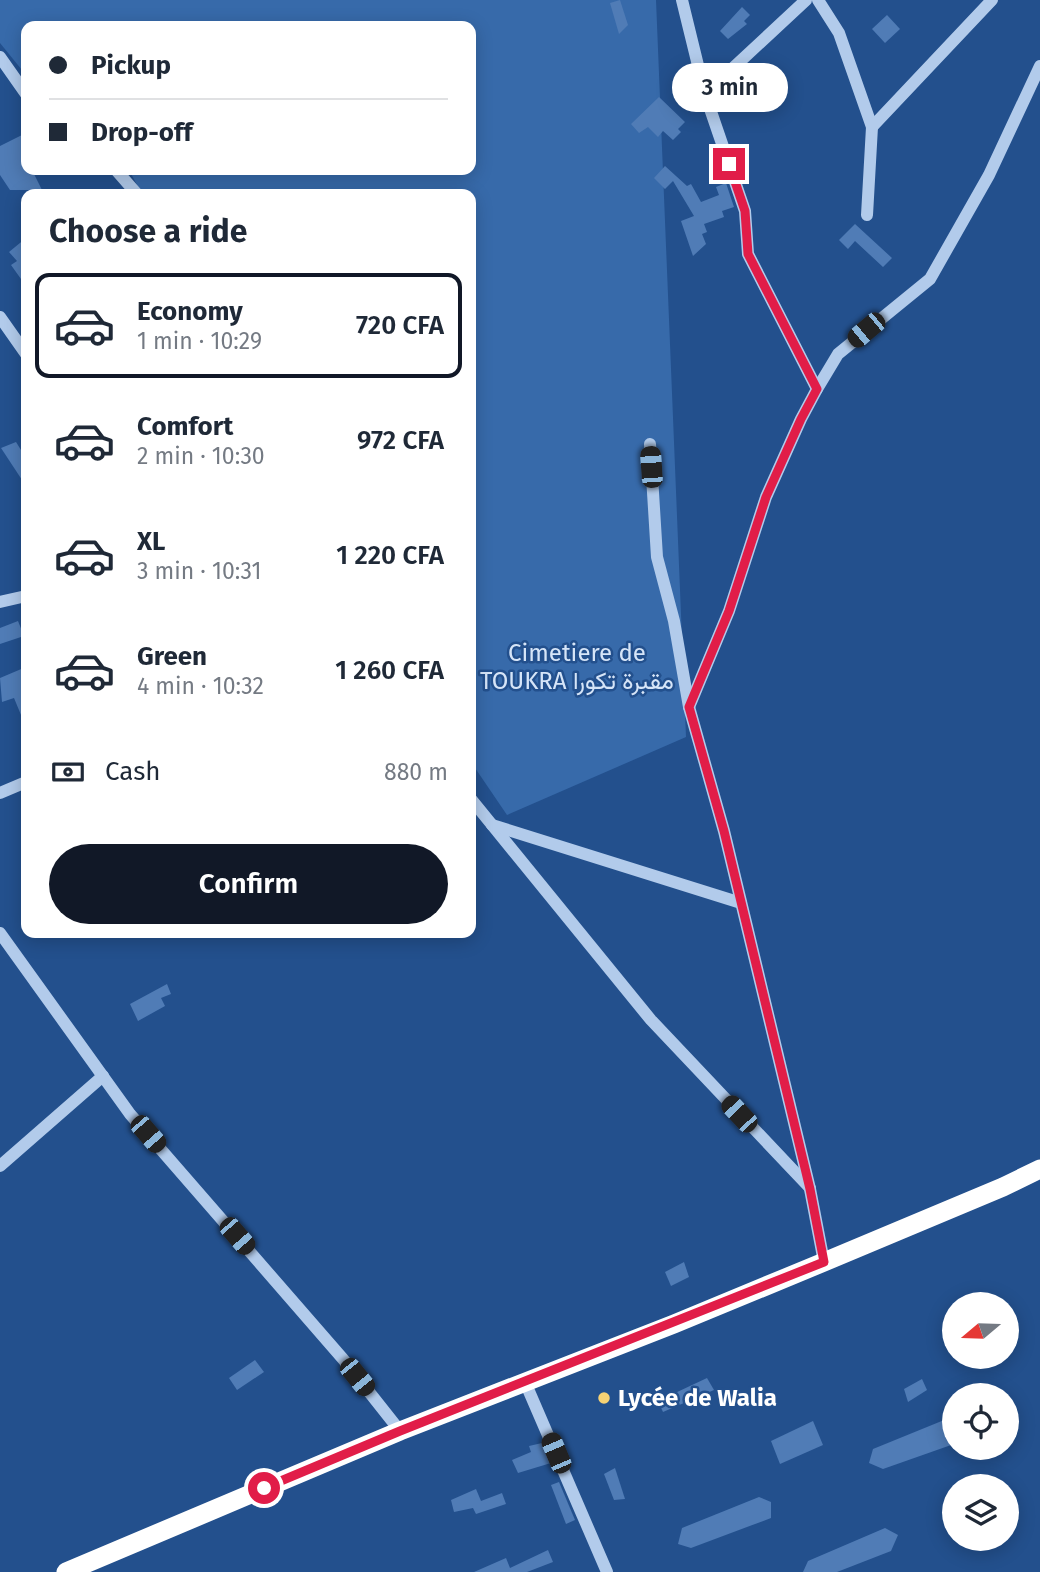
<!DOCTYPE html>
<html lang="en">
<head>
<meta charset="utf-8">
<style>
	:root { --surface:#fff; --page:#f2f2f3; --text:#1f2937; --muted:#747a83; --line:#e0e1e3; --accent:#111827 }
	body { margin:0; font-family:"Fira Sans",Vazirmatn,sans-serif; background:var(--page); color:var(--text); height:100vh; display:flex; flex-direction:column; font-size:26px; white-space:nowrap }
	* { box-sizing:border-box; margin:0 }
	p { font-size:23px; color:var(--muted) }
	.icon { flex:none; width:38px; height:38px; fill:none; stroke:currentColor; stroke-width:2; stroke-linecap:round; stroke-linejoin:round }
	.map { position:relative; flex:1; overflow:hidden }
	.side { position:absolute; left:21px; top:189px; width:455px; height:749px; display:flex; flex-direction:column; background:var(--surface); border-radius:14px; box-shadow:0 4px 18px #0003 }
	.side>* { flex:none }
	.banner { position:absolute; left:21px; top:21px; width:455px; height:154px; border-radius:14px; box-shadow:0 4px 18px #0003; display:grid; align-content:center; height:154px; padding:0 28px; background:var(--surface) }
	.needle { width:46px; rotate:251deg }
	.fabs { position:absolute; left:942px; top:1292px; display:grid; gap:14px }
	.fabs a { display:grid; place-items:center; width:77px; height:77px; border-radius:50%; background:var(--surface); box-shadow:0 4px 18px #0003; font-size:35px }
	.end { position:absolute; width:32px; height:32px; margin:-16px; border:9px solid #e11d48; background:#fff; box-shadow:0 0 0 4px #fff }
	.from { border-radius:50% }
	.bubble { position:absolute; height:49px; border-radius:24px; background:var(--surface); box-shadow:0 4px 18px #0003; font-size:23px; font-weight:600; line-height:49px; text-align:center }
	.car { position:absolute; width:21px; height:42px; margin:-21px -10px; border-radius:9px; box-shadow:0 0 5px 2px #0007; background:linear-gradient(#222 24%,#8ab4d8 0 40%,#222 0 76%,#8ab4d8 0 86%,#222 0) }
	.banner b { display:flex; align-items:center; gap:24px; height:66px; font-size:26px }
	.banner b+b { border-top:2px solid var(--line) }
	.banner i { width:18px; height:18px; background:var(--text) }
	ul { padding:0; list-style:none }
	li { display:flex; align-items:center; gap:21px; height:105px; margin:0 14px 10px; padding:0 14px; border:4px solid transparent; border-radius:14px }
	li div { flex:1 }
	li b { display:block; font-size:26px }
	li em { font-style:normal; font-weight:600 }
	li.current { border-color:var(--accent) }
	li>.icon { width:63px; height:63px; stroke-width:1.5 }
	h2 { padding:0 28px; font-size:32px; line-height:84px }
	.pay { display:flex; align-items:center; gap:18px; height:77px; padding:0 28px; font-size:26px }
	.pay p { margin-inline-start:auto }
	.primary-button { display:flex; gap:14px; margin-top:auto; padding:14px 28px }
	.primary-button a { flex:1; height:80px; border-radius:42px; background:var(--accent); color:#fff; font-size:28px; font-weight:600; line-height:80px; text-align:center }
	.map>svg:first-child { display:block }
</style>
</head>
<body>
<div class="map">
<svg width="1040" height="1572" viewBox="0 0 1040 1572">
	<rect width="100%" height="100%" fill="#23508d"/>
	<!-- green -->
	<path fill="#376aaa" d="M0,0H656L686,737L507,815L471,762V194H142L129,170H471V26H26V75L0,43Z"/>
	<!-- building -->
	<g fill="#507cb6">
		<path d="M620,0L628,25L619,34L610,3Z"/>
		<path d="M742,7L750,15L744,21L747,24L728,39L720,31Z"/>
		<path d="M887,15L900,29L885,43L872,29Z"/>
		<path d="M659,97L685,122L678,129L681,132L673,140L663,131L658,137L648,127L639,133L631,124Z"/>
		<path d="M26,133V170H32L42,190H10L0,175V146Z"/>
		<path d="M665,166L687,186L691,184L701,202L719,195L716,187L726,183L734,207L722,211L724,217L704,224L707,232L702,234L706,244L693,256L681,221L694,216L673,181L665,189L654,178Z"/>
		<path d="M855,224L892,258L883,267L855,241L848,249L839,240Z"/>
		<path d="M26,238V286L11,265L17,261L9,252Z"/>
		<path d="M16,442L26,458V486L1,448Z"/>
		<path d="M18,621L24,636L0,644V628Z"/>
		<path d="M26,667V727L14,698L2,702L0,678Z"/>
		<path d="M167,984L171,994L161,998L165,1006L138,1021L130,1004Z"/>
		<path d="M684,1262L689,1277L671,1286L665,1272Z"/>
		<path d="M255,1360L264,1372L237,1390L229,1378Z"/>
		<path d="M707,1378L714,1390L663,1412L658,1401Z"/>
		<path d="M922,1379L927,1390L908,1402L904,1389Z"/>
		<path d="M954,1416V1444L883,1469L869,1463L873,1449Z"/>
		<path d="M813,1421L823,1445L780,1464L771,1441Z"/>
		<path d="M542,1443L551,1463L518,1473L512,1460L531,1452L529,1446Z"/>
		<path d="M615,1468L625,1499L614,1500L604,1474Z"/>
		<path d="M559,1482L575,1520L566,1524L551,1485Z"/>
		<path d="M476,1489L481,1501L502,1493L506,1504L476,1514L473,1508L454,1512L451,1500Z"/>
		<path d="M759,1497L771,1502V1518L691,1548L678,1544L682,1528Z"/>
		<path d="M885,1528L898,1535L891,1551L837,1572H803L808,1561Z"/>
		<path d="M548,1550L553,1562L527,1572H474L506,1558L510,1568Z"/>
	</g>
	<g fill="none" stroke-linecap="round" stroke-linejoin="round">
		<!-- minor -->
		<g stroke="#b2cbeb" stroke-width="12">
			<path d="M682,0L705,94"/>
			<path d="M806,0L705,94L745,211L748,254L817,389"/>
			<path d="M818,0L839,33L872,127L867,215"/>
			<path d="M0,57L26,94"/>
			<path d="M872,127L992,0"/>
			<path d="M116,170L137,194"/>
			<path d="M0,317L26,354"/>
			<path d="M650,444L657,557L674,621L689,707L724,831L810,1189L824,1262"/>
			<path d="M0,602L26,596"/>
			<path d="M689,707L729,611L766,497L801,419L817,389L838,354L930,279L989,175L1040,66"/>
			<path d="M0,793L26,782"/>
			<path d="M471,799L651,1020L810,1188"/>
			<path d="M492,825L741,903"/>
			<path d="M0,933L130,1114L343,1359L400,1431"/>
			<path d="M0,1166L103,1076"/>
			<path d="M525,1382L607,1572"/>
		</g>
		<!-- highway -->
		<path stroke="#fff" stroke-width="19" d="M66,1572L400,1431L674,1324L824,1262L1003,1187L1040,1169"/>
	</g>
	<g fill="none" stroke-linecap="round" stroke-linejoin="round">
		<!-- route -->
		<path stroke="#e11d48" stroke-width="9" d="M264,1488L400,1431L824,1262L810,1189L724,831L689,707L729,611L766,497L801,419L817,389L748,254L745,211L729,164"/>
	</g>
	<!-- markers -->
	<circle fill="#f6d274" stroke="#23508d" stroke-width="2.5" cx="604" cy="1398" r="7"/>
	<g text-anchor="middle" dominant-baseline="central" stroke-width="5" stroke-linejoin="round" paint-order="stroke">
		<!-- park labels -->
		<g font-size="24" fill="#d6e5f8" stroke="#23508d">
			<text x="577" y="653">Cimetiere de<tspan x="577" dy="28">TOUKRA مقبرة تكورا</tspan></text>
		</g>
		<!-- poi labels -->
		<g font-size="24" font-weight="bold" fill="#fff" stroke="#23508d" text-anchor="start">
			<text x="618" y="1398">Lycée de Walia</text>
		</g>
	</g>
</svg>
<div class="fabs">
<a><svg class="needle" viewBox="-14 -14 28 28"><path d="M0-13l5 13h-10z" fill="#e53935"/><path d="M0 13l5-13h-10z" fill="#747a83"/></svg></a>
<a><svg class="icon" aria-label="locate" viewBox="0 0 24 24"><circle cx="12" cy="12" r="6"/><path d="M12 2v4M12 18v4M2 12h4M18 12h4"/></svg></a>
<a><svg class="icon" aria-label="layers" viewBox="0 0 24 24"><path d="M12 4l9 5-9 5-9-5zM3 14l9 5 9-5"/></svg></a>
</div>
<i class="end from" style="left:264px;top:1488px"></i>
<i class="end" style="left:729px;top:164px"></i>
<div class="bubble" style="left:672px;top:63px;width:116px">3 min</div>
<i class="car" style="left:866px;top:330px;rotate:230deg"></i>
<i class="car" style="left:651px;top:467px;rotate:356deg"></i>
<i class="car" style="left:739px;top:1114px;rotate:317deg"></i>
<i class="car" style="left:148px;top:1134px;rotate:139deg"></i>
<i class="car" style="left:237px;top:1236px;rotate:139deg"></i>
<i class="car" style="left:357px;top:1377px;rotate:141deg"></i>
<i class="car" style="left:556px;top:1453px;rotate:337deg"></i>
<div class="banner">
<b><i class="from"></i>Pickup</b>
<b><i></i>Drop-off</b>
</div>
<section class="side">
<h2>Choose a ride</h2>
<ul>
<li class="current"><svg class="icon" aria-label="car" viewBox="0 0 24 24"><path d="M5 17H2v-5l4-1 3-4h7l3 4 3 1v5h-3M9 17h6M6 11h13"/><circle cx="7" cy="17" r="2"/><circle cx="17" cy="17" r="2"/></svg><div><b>Economy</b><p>1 min · 10:29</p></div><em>720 CFA</em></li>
<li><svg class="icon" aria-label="car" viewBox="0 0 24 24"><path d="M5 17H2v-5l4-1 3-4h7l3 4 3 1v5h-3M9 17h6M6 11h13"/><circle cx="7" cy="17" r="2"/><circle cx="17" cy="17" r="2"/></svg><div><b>Comfort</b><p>2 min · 10:30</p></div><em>972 CFA</em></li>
<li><svg class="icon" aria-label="car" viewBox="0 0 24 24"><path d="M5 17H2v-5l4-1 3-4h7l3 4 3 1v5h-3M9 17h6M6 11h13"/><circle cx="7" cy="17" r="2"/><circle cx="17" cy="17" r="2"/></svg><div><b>XL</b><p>3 min · 10:31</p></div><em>1 220 CFA</em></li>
<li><svg class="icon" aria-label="car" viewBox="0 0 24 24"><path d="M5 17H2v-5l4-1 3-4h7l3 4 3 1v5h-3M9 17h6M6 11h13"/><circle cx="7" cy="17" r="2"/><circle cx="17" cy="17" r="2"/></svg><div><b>Green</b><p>4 min · 10:32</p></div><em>1 260 CFA</em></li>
</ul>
<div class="pay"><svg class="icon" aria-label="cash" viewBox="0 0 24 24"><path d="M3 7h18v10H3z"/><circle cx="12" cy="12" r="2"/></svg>Cash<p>880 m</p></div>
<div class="primary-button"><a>Confirm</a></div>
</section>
</div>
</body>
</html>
